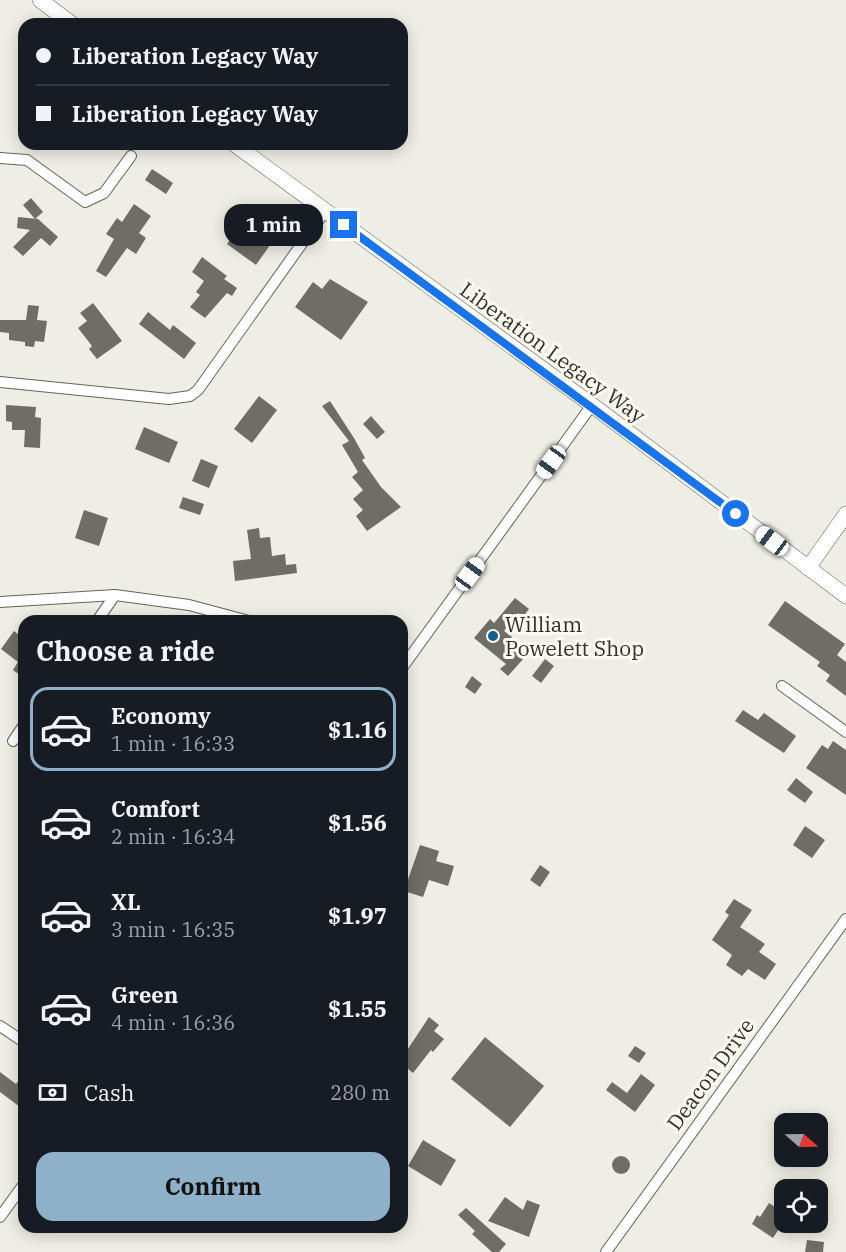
<!DOCTYPE html>
<html lang="en">
<head>
<meta charset="utf-8">
<style>
	:root { --surface:#171b24; --page:#20242c; --text:#f1f3f6; --muted:#9ea1a6; --line:#363941; --accent:#8fb0c9 }
	body { margin:0; font-family:"IBM Plex Serif",serif; background:var(--page); color:var(--text); height:100vh; display:flex; flex-direction:column; font-size:22px; white-space:nowrap }
	* { box-sizing:border-box; margin:0 }
	p { font-size:20px; color:var(--muted) }
	.icon { flex:none; width:33px; height:33px; fill:none; stroke:currentColor; stroke-width:2; stroke-linecap:round; stroke-linejoin:round }
	.map { position:relative; flex:1; overflow:hidden }
	.drawer { position:absolute; left:18px; top:615px; width:390px; height:618px; display:flex; flex-direction:column; background:var(--surface); border-radius:18px; box-shadow:0 3px 15px #0003 }
	.drawer>* { flex:none }
	.top-card { position:absolute; left:18px; top:18px; width:390px; height:132px; border-radius:18px; box-shadow:0 3px 15px #0003; display:grid; align-content:center; height:132px; padding:0 18px; background:var(--surface) }
	.needle { width:39px; rotate:110deg }
	.fabs { position:absolute; left:774px; top:1113px; display:grid; gap:12px }
	.fabs a { display:grid; place-items:center; width:54px; height:54px; border-radius:12px; background:var(--surface); box-shadow:0 3px 15px #0003; font-size:30px }
	.end { position:absolute; width:27px; height:27px; margin:-14px; border:8px solid #1a73e8; background:#fff; box-shadow:0 0 0 3px #fff }
	.from { border-radius:50% }
	.bubble { position:absolute; height:42px; border-radius:18px; background:var(--surface); box-shadow:0 3px 15px #0003; font-size:20px; font-weight:700; line-height:42px; text-align:center }
	.car { position:absolute; width:18px; height:36px; margin:-18px -9px; border-radius:8px; box-shadow:0 0 4px 2px #0007; background:linear-gradient(#fff 24%,#345 0 40%,#fff 0 76%,#345 0 86%,#fff 0) }
	.top-card b { display:flex; align-items:center; gap:21px; height:57px; font-size:22px }
	.top-card b+b { border-top:2px solid var(--line) }
	.top-card i { width:15px; height:15px; background:var(--text) }
	ul { padding:0; list-style:none }
	li { display:flex; align-items:center; gap:18px; height:84px; margin:0 12px 9px; padding:0 6px; border:3px solid transparent; border-radius:18px }
	li div { flex:1 }
	li b { display:block; font-size:22px }
	li em { font-style:normal; font-weight:700 }
	li.selected { border-color:var(--accent) }
	li>.icon { width:54px; height:54px; stroke-width:1.5 }
	h2 { padding:0 18px; font-size:27px; line-height:72px }
	.pay { display:flex; align-items:center; gap:15px; height:66px; padding:0 18px; font-size:22px }
	.pay p { margin-inline-start:auto }
	.action { display:flex; gap:12px; margin-top:auto; padding:12px 18px }
	.action a { flex:1; height:69px; border-radius:18px; background:var(--accent); color:#111; font-size:24px; font-weight:700; line-height:69px; text-align:center }
	.map>svg:first-child { display:block }
</style>
</head>
<body>
<div class="map">
<svg width="846" height="1252" viewBox="0 0 846 1252">
	<rect width="100%" height="100%" fill="#efeee4"/>
	<!-- building -->
	<g fill="#6e6e65">
		<path d="M152,169L173,183L166,194L145,180Z"/>
		<path d="M31,198L43,212L35,219L23,205Z"/>
		<path d="M134,204L151,216L139,233L146,238L136,254L127,248L106,277L96,271L114,239L106,234L117,218L122,222Z"/>
		<path d="M253,207L282,228L256,265L227,244Z"/>
		<path d="M18,217L38,219L58,237L50,246L41,238L23,256L13,247L30,230L17,228Z"/>
		<path d="M202,257L227,276L224,279L237,288L232,296L227,293L205,318L190,307L200,295L196,292L204,281L192,272Z"/>
		<path d="M330,279L368,302L341,340L295,307L313,282L322,289Z"/>
		<path d="M93,303L122,341L97,359L89,349L92,346L78,328L87,321L80,313Z"/>
		<path d="M28,305L39,306L37,320L47,321L44,342L35,341L34,347L25,346V342L9,340V333L0,332V320H26Z"/>
		<path d="M148,312L170,330L173,325L196,343L184,359L139,324Z"/>
		<path d="M259,396L277,410L252,443L234,429Z"/>
		<path d="M330,401L354,438L351,440L354,438L365,458L362,460L381,487L401,507L367,531L356,516L363,510L353,499L363,490L352,477L358,472L342,445L349,441L322,406Z"/>
		<path d="M6,405L36,407L35,417L41,418L40,448L24,447L25,430H12V422L6,421Z"/>
		<path d="M371,416L385,432L377,439L363,424Z"/>
		<path d="M144,427L178,442L169,463L135,449Z"/>
		<path d="M201,459L218,466L209,488L192,481Z"/>
		<path d="M183,497L204,504L200,515L179,508Z"/>
		<path d="M84,510L108,518L99,546L75,538Z"/>
		<path d="M259,528L260,538L270,537L272,556L285,554L286,565L296,564L297,573L235,581L233,561L251,559L247,530Z"/>
		<path d="M515,598L529,609L523,617L518,613L504,631L512,637L507,643L524,658L508,676L500,669L506,664L474,638L490,619L494,623Z"/>
		<path d="M785,601L845,644L837,655L846,662V696L826,681L830,675L817,666L820,662L768,625Z"/>
		<path d="M14,631L24,639V678L13,670L18,662L1,649Z"/>
		<path d="M545,659L554,666L541,683L532,676Z"/>
		<path d="M472,676L482,684L475,694L465,687Z"/>
		<path d="M743,710L758,720L764,713L796,736L784,753L735,721Z"/>
		<path d="M833,741L846,750V795L806,768L822,745L828,749Z"/>
		<path d="M796,778L813,792L805,803L787,790Z"/>
		<path d="M805,826L825,840L812,858L793,845Z"/>
		<path d="M420,845L439,851L436,861L454,866L448,886L429,880L423,897L404,891Z"/>
		<path d="M540,865L550,872L540,887L530,880Z"/>
		<path d="M734,899L752,910L740,927L765,944L759,952L776,964L765,980L748,969L742,976L726,965L732,955L712,940L729,915L725,912Z"/>
		<path d="M429,1017L439,1025L434,1031L444,1039L433,1052L431,1050L413,1073L402,1064V1058Z"/>
		<path d="M485,1037L544,1086L510,1127L451,1079Z"/>
		<path d="M635,1046L646,1053L639,1063L628,1056Z"/>
		<path d="M0,1072L16,1084L24,1074V1110L0,1092Z"/>
		<path d="M641,1074L655,1085L635,1112L606,1090L612,1082L627,1093Z"/>
		<path d="M423,1140L456,1160L441,1186L408,1166Z"/>
		<circle cx="621" cy="1165" r="9"/>
		<path d="M505,1197L523,1210L527,1200L540,1205L529,1237L488,1221Z"/>
		<path d="M769,1203L784,1213V1221L773,1238L752,1224L757,1215L760,1217Z"/>
		<path d="M466,1208L506,1244L499,1252H492L472,1234L475,1231L458,1215Z"/>
		<path d="M807,1240L824,1242L823,1252H805Z"/>
	</g>
	<g fill="none" stroke-linecap="round" stroke-linejoin="round">
		<defs>
			<g id="street">
				<path d="M0,158L27,160L85,202L104,193L131,156"/>
				<path d="M0,382L169,399L190,396L198,390L325,211"/>
				<path d="M0,602L115,595L189,605L249,621"/>
				<path d="M97,621L115,595"/>
				<path d="M402,668L592,405"/>
				<path d="M782,686L846,732"/>
				<path d="M13,741L24,725"/>
				<path d="M0,1026L24,1042"/>
				<path d="M0,1217L24,1184"/>
				<path d="M606,1252L846,919"/>
			</g>
			<g id="secondary">
				<path d="M40,0L72,24"/>
				<path d="M234,144L592,405L846,596"/>
				<path d="M808,568L846,514"/>
			</g>
		</defs>
		<!-- street casing -->
		<use href="#street" stroke="#65645c" stroke-width="12"/>
		<!-- secondary casing -->
		<use href="#secondary" stroke="#65645c" stroke-width="16"/>
		<!-- street -->
		<use href="#street" stroke="#fff" stroke-width="10"/>
		<!-- secondary -->
		<use href="#secondary" stroke="#fff" stroke-width="15"/>
	</g>
	<g fill="none" stroke-linecap="round" stroke-linejoin="round">
		<!-- route -->
		<path stroke="#1a73e8" stroke-width="8" d="M344,225L736,514"/>
	</g>
	<!-- markers -->
	<circle fill="#175e92" stroke="#fcfbf1" stroke-width="2" cx="493" cy="636" r="6"/>
	<g text-anchor="middle" dominant-baseline="central" stroke-width="6" stroke-linejoin="round" paint-order="stroke">
		<!-- street labels -->
		<g font-size="21" fill="#31312d" stroke="#fcfbf1">
			<text transform="translate(553 352) rotate(36)">Liberation Legacy Way</text>
			<text transform="translate(710 1074) rotate(-54)">Deacon Drive</text>
		</g>
		<!-- poi labels -->
		<g font-size="21" fill="#31312d" stroke="#fcfbf1" text-anchor="start">
			<text x="505" y="624">William<tspan x="505" dy="24">Powelett Shop</tspan></text>
		</g>
	</g>
</svg>
<div class="fabs">
<a><svg class="needle" viewBox="-14 -14 28 28"><path d="M0-13l5 13h-10z" fill="#e53935"/><path d="M0 13l5-13h-10z" fill="#9ea1a6"/></svg></a>
<a><svg class="icon" aria-label="locate" viewBox="0 0 24 24"><circle cx="12" cy="12" r="6"/><path d="M12 2v4M12 18v4M2 12h4M18 12h4"/></svg></a>
</div>
<i class="end from" style="left:736px;top:514px"></i>
<i class="end" style="left:344px;top:225px"></i>
<div class="bubble" style="left:224px;top:204px;width:99px">1 min</div>
<i class="car" style="left:551px;top:462px;rotate:216deg"></i>
<i class="car" style="left:772px;top:541px;rotate:307deg"></i>
<i class="car" style="left:470px;top:574px;rotate:36deg"></i>
<div class="top-card">
<b><i class="from"></i>Liberation Legacy Way</b>
<b><i></i>Liberation Legacy Way</b>
</div>
<section class="drawer">
<h2>Choose a ride</h2>
<ul>
<li class="selected"><svg class="icon" aria-label="car" viewBox="0 0 24 24"><path d="M5 17H2v-5l4-1 3-4h7l3 4 3 1v5h-3M9 17h6M6 11h13"/><circle cx="7" cy="17" r="2"/><circle cx="17" cy="17" r="2"/></svg><div><b>Economy</b><p>1 min · 16:33</p></div><em>$1.16</em></li>
<li><svg class="icon" aria-label="car" viewBox="0 0 24 24"><path d="M5 17H2v-5l4-1 3-4h7l3 4 3 1v5h-3M9 17h6M6 11h13"/><circle cx="7" cy="17" r="2"/><circle cx="17" cy="17" r="2"/></svg><div><b>Comfort</b><p>2 min · 16:34</p></div><em>$1.56</em></li>
<li><svg class="icon" aria-label="car" viewBox="0 0 24 24"><path d="M5 17H2v-5l4-1 3-4h7l3 4 3 1v5h-3M9 17h6M6 11h13"/><circle cx="7" cy="17" r="2"/><circle cx="17" cy="17" r="2"/></svg><div><b>XL</b><p>3 min · 16:35</p></div><em>$1.97</em></li>
<li><svg class="icon" aria-label="car" viewBox="0 0 24 24"><path d="M5 17H2v-5l4-1 3-4h7l3 4 3 1v5h-3M9 17h6M6 11h13"/><circle cx="7" cy="17" r="2"/><circle cx="17" cy="17" r="2"/></svg><div><b>Green</b><p>4 min · 16:36</p></div><em>$1.55</em></li>
</ul>
<div class="pay"><svg class="icon" aria-label="cash" viewBox="0 0 24 24"><path d="M3 7h18v10H3z"/><circle cx="12" cy="12" r="2"/></svg>Cash<p>280 m</p></div>
<div class="action"><a>Confirm</a></div>
</section>
</div>
</body>
</html>
